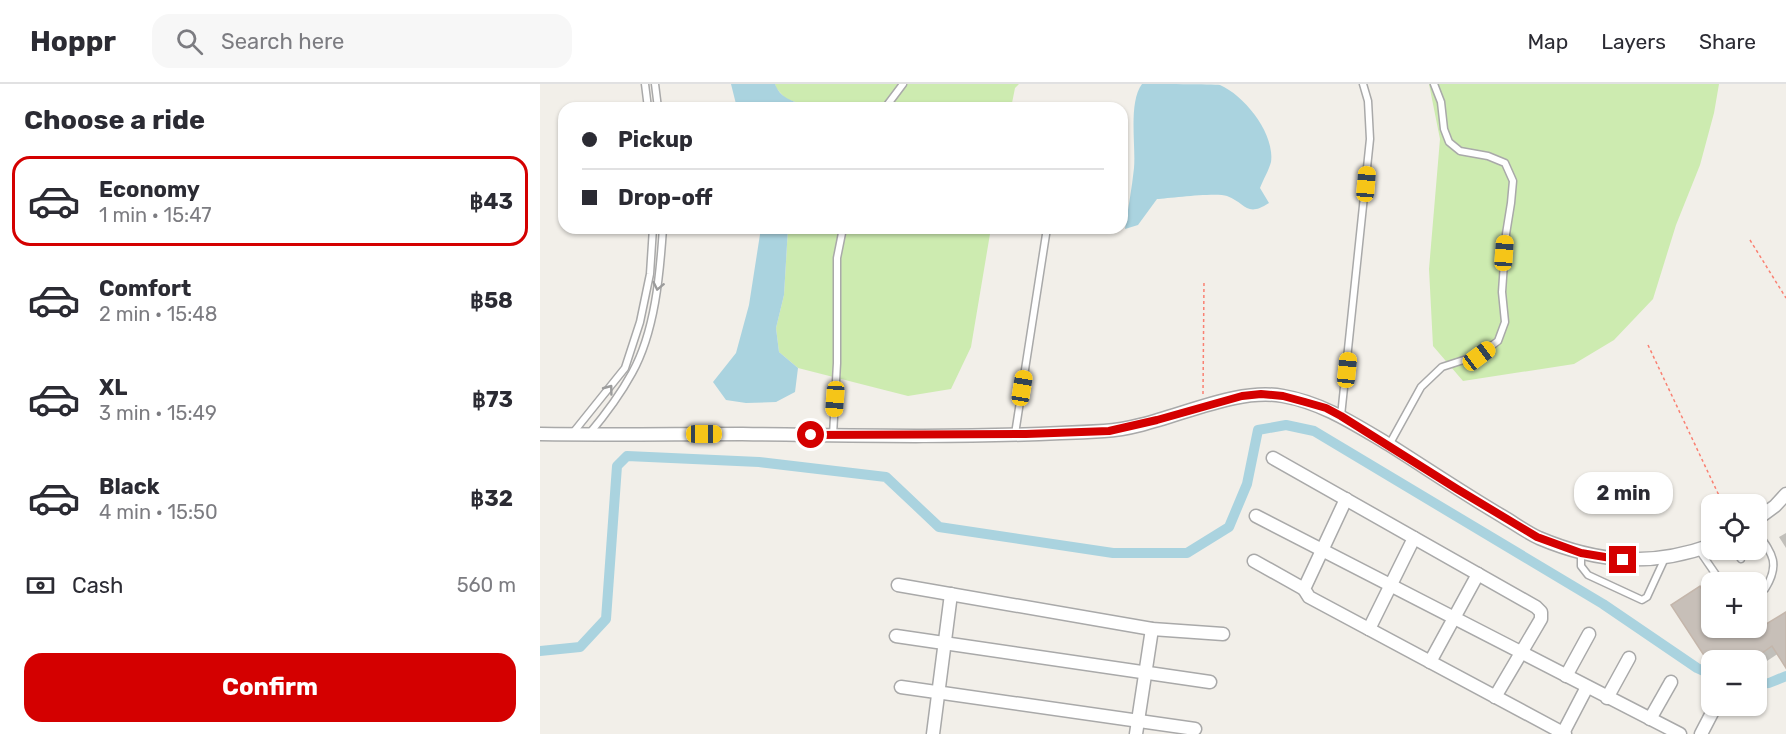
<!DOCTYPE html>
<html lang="en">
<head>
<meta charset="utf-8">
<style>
	:root { --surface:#fff; --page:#f7f7f7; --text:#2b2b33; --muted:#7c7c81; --line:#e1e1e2; --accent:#d40000 }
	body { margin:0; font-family:Rubik,sans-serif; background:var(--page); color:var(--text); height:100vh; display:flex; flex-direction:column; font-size:22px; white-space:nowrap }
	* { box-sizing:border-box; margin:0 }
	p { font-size:20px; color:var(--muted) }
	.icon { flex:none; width:33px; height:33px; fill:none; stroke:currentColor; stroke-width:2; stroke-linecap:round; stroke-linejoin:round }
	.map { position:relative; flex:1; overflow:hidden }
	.details { display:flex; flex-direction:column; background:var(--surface); width:540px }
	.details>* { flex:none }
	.top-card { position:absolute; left:18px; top:18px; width:570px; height:132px; border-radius:18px; box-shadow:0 2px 4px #0004; display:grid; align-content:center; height:132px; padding:0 24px; background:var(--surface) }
	.fabs { position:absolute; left:1161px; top:410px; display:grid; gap:12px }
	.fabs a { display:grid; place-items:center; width:66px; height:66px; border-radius:12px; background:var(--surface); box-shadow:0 2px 4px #0004; font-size:30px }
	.end { position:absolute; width:27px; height:27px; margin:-14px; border:8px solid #d40000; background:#fff; box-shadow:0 0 0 3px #fff }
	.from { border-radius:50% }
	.bubble { position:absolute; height:42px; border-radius:18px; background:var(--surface); box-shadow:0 2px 4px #0004; font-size:20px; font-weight:700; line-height:42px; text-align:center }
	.car { position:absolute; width:18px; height:36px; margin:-18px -9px; border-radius:8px; box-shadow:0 0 4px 2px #0007; background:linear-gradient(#f5c518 24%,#345 0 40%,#f5c518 0 76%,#345 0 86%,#f5c518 0) }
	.top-card b { display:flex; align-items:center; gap:21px; height:57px; font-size:22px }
	.top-card b+b { border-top:2px solid var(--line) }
	.top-card i { width:15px; height:15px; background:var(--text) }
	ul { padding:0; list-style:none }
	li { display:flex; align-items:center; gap:18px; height:90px; margin:0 12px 9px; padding:0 12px; border:3px solid transparent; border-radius:18px }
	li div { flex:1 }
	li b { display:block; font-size:22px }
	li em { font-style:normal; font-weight:700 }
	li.active { border-color:var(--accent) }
	li>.icon { width:54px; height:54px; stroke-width:1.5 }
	h2 { padding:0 24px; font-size:27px; line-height:72px }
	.pay { display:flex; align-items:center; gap:15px; height:66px; padding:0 24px; font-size:22px }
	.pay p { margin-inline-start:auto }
	.button { display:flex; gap:12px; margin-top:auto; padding:12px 24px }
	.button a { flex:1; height:69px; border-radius:18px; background:var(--accent); color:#fff; font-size:24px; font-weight:700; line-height:69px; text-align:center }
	header { display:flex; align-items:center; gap:36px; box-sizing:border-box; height:84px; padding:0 30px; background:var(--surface); border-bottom:2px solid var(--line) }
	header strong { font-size:28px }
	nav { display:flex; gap:33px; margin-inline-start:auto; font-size:21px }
	.search { width:420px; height:54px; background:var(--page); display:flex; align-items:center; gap:15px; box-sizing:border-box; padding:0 21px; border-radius:18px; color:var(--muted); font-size:22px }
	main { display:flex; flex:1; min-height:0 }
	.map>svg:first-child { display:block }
</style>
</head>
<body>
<header>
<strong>Hoppr</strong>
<div class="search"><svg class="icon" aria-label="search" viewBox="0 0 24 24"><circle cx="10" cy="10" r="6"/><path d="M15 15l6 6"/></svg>Search here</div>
<nav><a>Map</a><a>Layers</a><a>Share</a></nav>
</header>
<main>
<section class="details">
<h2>Choose a ride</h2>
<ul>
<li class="active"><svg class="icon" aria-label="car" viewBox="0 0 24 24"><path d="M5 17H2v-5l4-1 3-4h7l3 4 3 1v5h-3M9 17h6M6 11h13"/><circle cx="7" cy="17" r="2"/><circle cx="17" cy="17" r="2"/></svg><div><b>Economy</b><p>1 min · 15:47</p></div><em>฿43</em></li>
<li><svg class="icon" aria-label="car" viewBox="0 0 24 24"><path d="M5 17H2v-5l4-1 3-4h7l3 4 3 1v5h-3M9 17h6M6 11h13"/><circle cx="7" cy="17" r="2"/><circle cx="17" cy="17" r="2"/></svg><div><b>Comfort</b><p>2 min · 15:48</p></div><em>฿58</em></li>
<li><svg class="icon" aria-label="car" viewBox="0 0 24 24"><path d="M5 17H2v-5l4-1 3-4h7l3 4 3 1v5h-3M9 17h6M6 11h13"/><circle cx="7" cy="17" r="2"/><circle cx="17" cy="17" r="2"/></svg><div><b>XL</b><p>3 min · 15:49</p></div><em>฿73</em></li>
<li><svg class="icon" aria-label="car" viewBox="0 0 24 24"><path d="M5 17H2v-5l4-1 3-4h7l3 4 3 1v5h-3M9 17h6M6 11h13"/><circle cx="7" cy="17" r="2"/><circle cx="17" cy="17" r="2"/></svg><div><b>Black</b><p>4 min · 15:50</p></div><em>฿32</em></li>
</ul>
<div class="pay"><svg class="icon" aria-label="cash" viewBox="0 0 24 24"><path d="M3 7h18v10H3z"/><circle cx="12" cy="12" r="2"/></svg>Cash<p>560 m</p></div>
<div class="button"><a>Confirm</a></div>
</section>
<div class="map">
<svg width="1246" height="650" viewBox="0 0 1246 650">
	<rect width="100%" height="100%" fill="#f2efe9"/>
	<!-- grass -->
	<g fill="#cdebb0">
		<path d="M235,0H479L475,4L471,24H266L265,21L246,15L236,4Z"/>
		<path d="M889,0H1179L1174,29L1160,81L1136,141L1113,215L1074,256L1034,280L923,297L893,262L889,185L900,55Z"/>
		<path d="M248,144H451L431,263L411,305L368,312L258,284L239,268L236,244L244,211Z"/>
	</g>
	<!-- water -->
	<g fill="#aad3df">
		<path d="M191,0H235C240,14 252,17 265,21L266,24H197Z"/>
		<path d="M602,0C614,0 673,0 680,1C705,12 735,50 731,78C729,86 723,96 720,104L729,119C706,134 706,119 687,112C677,108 630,114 617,115L598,141L585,145C588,124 592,104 594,84C596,61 588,19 602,0Z"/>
		<path d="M221,144H248L244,211L236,244L239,268L258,284L255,308L236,318L206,319L186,316L173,298L196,269L209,221Z"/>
	</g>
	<!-- shadow -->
	<g fill="#0003">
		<path d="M1246,449V464L1239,453Z"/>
		<path d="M1167,503L1172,505V543H1216L1221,545L1246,529V580L1239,569L1227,577L1224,592L1216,591V576H1172V579L1170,578L1133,521Z"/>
	</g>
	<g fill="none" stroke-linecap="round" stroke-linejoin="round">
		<!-- canal -->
		<g stroke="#aad3df" stroke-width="10">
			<path d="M0,567L40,563L66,535L77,382L87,372L219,378L346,393L399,443L573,469H647L689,443L707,400L718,346L746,341L774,347L1063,520L1157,584L1172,591"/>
			<path d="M1216,600L1229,599L1246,592"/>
		</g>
	</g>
	<!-- building -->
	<path fill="#c7bfb8" stroke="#c4b6ab" stroke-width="1.5" d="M1167,501L1172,508V543H1217L1218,545L1246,528V584L1232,562L1218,572L1217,576H1167L1131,521L1160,502L1161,504Z"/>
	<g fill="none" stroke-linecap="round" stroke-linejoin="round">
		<defs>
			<g id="lane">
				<path d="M105,0L108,24"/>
				<path d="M115,0L118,24"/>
				<path d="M345,24L363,0"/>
				<path d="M801,332L830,55L828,17L823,0"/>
				<path d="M32,350L85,284L100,238L110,190L113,144"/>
				<path d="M49,350C65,331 80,311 92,289C115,248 120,190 123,144"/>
				<path d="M475,350L507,144"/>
				<path d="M293,351L297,279V174L303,144"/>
				<path d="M849,361L881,303L902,283L939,271L958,257L965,238L962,208L966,150L971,119L973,97L965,79L948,72L920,67L909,58L904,45L901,18L894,0"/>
				<path d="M1216,447C1232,469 1241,479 1225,505"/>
				<path d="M1194,465L1201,475"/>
				<path d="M1159,466L1181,498"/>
				<path d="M1041,469V482L1048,491L1102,516L1107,513L1125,474"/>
				<path d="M1216,509L1219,508"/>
			</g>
			<g id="street">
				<path d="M0,350C67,351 135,350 202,350C323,352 444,354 564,347C621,344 689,302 743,312C783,319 814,340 848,360C886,384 923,409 962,432C974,439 986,448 999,454C1058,479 1111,483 1172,461"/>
				<path d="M733,374L996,523L1001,528V535L955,613"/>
				<path d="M806,415L764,505L769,513L1025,650"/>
				<path d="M716,432L1140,650"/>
				<path d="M1216,436L1235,422L1246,410"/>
				<path d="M714,477L764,505"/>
				<path d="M358,501L612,545L683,550"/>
				<path d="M829,545L874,454"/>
				<path d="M356,552L670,598"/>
				<path d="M890,578L938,490"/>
				<path d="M1026,592L1049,550"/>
				<path d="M361,603L655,645"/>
				<path d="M1067,614L1089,574"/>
				<path d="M1110,635L1131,598"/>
				<path d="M1023,649L1047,603"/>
				<path d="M393,650L411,510"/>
				<path d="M596,650L612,545"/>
				<path d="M1161,650L1174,625"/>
			</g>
		</defs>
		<!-- lane casing -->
		<use href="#lane" stroke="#a9a9a9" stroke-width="9"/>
		<!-- street casing -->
		<use href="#street" stroke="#a9a9a9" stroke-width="15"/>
		<!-- path -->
		<g stroke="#fa8072" stroke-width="1.5" stroke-dasharray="3 3" stroke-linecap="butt">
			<path d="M1210,156L1246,214"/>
			<path d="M1108,261L1183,420"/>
			<path d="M663,310L664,197"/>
		</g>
		<!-- lane -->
		<use href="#lane" stroke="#fff" stroke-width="6"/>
		<!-- street -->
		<use href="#street" stroke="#fff" stroke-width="12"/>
	</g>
	<!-- one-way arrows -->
	<defs><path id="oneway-chevron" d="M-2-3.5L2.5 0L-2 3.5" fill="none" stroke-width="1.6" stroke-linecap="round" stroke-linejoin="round" transform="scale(1.5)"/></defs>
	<g stroke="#9c9c9c">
		<use href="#oneway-chevron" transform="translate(118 202) rotate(102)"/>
		<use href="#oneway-chevron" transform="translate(69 305) rotate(-53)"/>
	</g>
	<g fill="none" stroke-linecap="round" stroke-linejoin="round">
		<!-- route -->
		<path stroke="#d40000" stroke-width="8" d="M271,351L486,350L569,347L617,336L702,312L721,310L743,312L765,318L786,324L801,332L917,405L997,453L1041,469L1083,476"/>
	</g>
</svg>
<div class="fabs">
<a><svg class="icon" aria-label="locate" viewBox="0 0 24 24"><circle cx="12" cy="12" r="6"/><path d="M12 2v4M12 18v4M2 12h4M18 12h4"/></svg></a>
<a>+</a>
<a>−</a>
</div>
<i class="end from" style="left:271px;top:351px"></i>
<i class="end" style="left:1083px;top:476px"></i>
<div class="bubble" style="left:1034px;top:388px;width:99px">2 min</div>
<i class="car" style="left:826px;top:100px;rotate:5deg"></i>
<i class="car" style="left:964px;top:169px;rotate:4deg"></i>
<i class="car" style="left:939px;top:272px;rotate:53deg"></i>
<i class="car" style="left:807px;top:286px;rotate:6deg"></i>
<i class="car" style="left:482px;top:304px;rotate:9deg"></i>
<i class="car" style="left:295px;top:315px;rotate:184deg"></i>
<i class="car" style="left:164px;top:350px;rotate:90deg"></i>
<div class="top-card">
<b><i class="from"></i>Pickup</b>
<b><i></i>Drop-off</b>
</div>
</div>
</main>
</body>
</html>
